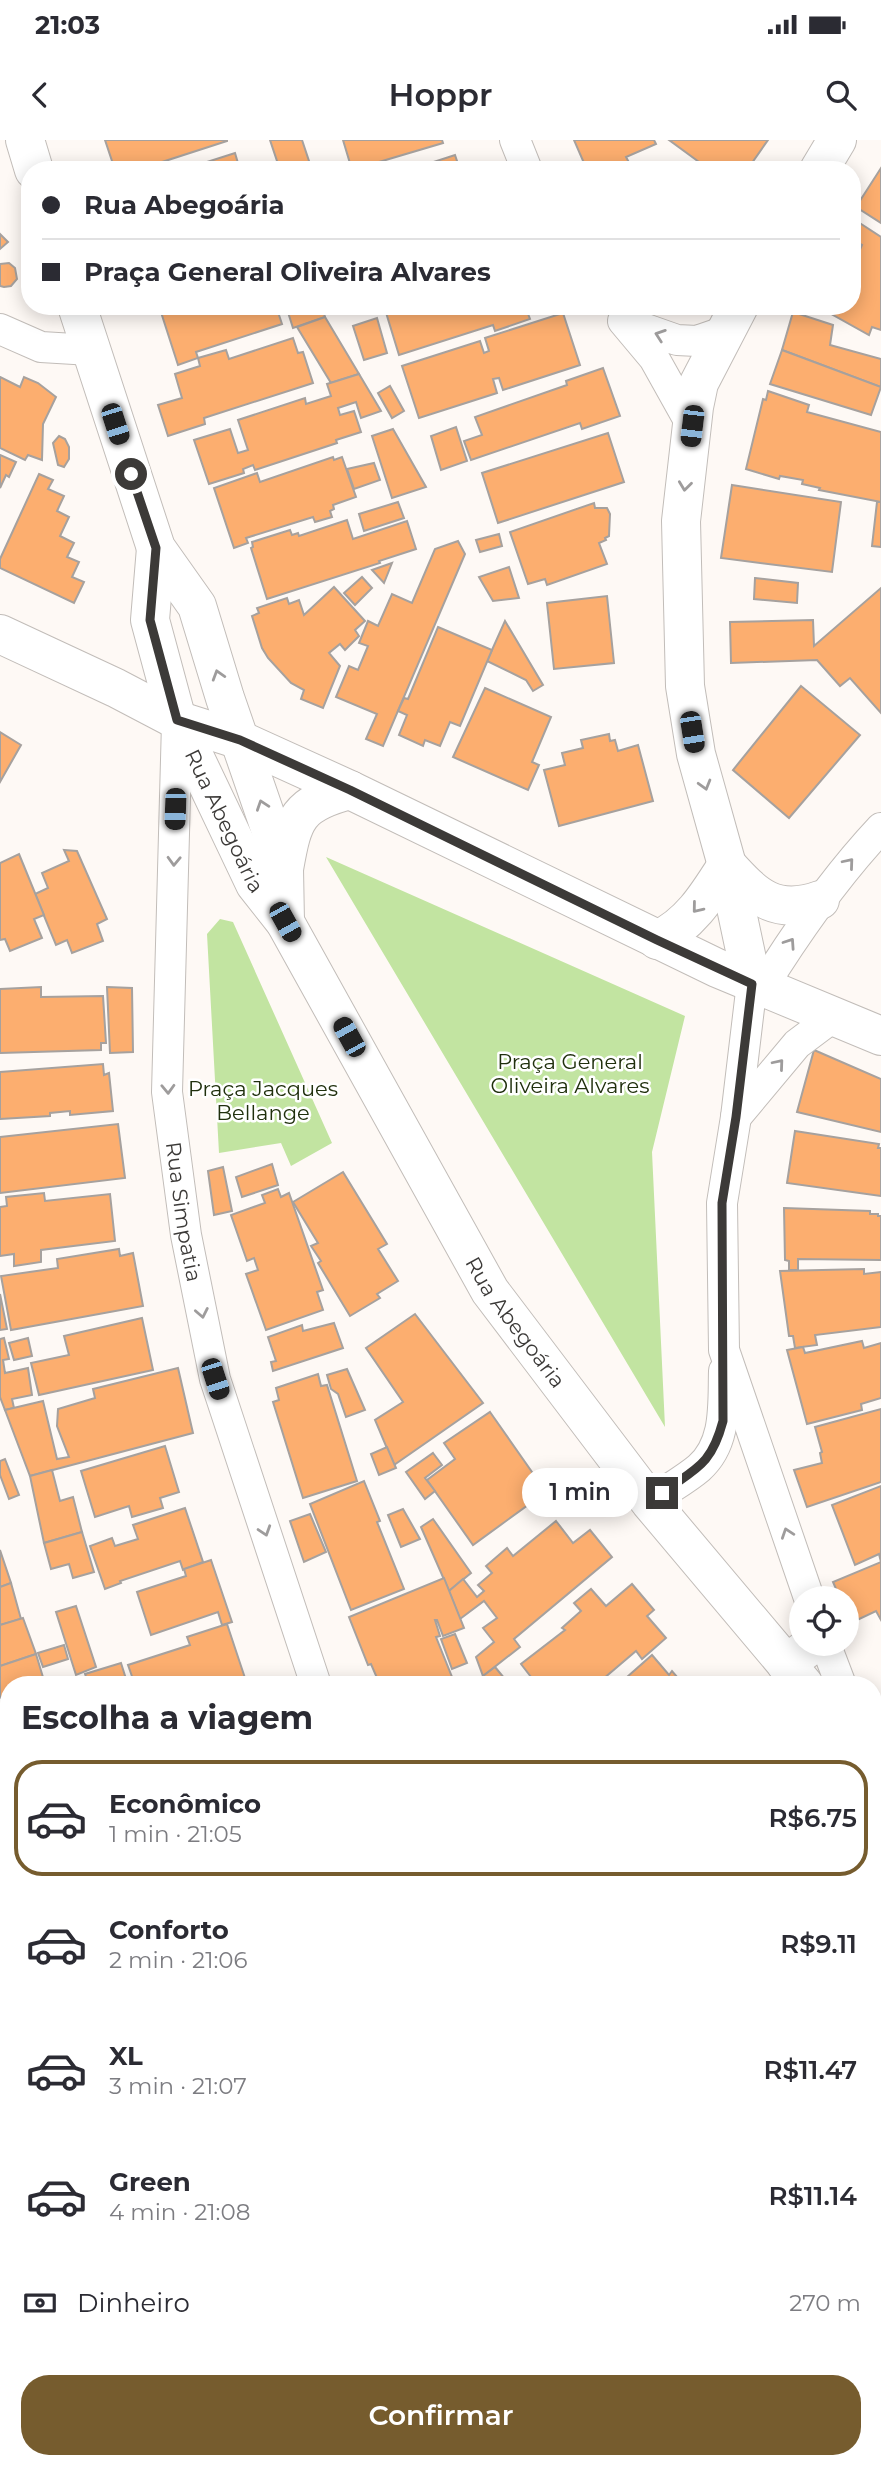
<!DOCTYPE html>
<html lang="pt">
<head>
<meta charset="utf-8">
<style>
	:root { --surface:#fff; --page:#f2f2f3; --text:#2b2b33; --muted:#7c7c81; --line:#e1e1e2; --accent:#765c2e }
	body { margin:0; font-family:Montserrat,sans-serif; background:var(--page); color:var(--text); height:100vh; display:flex; flex-direction:column; font-size:26px; white-space:nowrap }
	* { box-sizing:border-box; margin:0 }
	p { font-size:23px; color:var(--muted) }
	.icon { flex:none; width:38px; height:38px; fill:none; stroke:currentColor; stroke-width:2; stroke-linecap:round; stroke-linejoin:round }
	.map { position:relative; flex:1; overflow:hidden }
	.sheet { position:absolute; left:0px; top:1536px; width:882px; height:793px; display:flex; flex-direction:column; background:var(--surface); border-radius:28px 28px 0 0; box-shadow:0 4px 18px #0003 }
	.sheet>* { flex:none }
	.banner { position:absolute; left:21px; top:21px; width:840px; height:154px; border-radius:28px; box-shadow:0 4px 18px #0003; display:grid; align-content:center; height:154px; padding:0 21px; background:var(--surface) }
	.tools { position:absolute; left:789px; top:1446px; display:grid; gap:14px }
	.tools a { display:grid; place-items:center; width:70px; height:70px; border-radius:50%; background:var(--surface); box-shadow:0 4px 18px #0003; font-size:35px }
	.end { position:absolute; width:32px; height:32px; margin:-16px; border:9px solid #3c3a38; background:#fff; box-shadow:0 0 0 4px #fff }
	.from { border-radius:50% }
	.bubble { position:absolute; height:49px; border-radius:24px; background:var(--surface); box-shadow:0 4px 18px #0003; font-size:23px; font-weight:600; line-height:49px; text-align:center }
	.car { position:absolute; width:21px; height:42px; margin:-21px -10px; border-radius:9px; box-shadow:0 0 5px 2px #0007; background:linear-gradient(#222 24%,#8ab4d8 0 40%,#222 0 76%,#8ab4d8 0 86%,#222 0) }
	.banner b { display:flex; align-items:center; gap:24px; height:66px; font-size:26px }
	.banner b+b { border-top:2px solid var(--line) }
	.banner i { width:18px; height:18px; background:var(--text) }
	ul { padding:0; list-style:none }
	li { display:flex; align-items:center; gap:21px; height:116px; margin:0 14px 10px; padding:0 7px; border:4px solid transparent; border-radius:28px }
	li div { flex:1 }
	li b { display:block; font-size:26px }
	li em { font-style:normal; font-weight:600 }
	li.current { border-color:var(--accent) }
	li>.icon { width:63px; height:63px; stroke-width:1.5 }
	h2 { padding:0 21px; font-size:32px; line-height:84px }
	.pay { display:flex; align-items:center; gap:18px; height:77px; padding:0 21px; font-size:26px }
	.pay p { margin-inline-start:auto }
	.primary-button { display:flex; gap:14px; margin-top:auto; padding:14px 21px }
	.primary-button a { flex:1; height:80px; border-radius:28px; background:var(--accent); color:#fff; font-size:28px; font-weight:600; line-height:80px; text-align:center }
	.status { display:flex; justify-content:space-between; align-items:center; height:49px; padding:0 35px; background:var(--surface); direction:ltr }
	.status svg { height:19px; fill:currentColor }
	header { display:flex; justify-content:space-between; align-items:center; height:91px; padding:0 21px; background:var(--surface); font-size:32px; font-weight:600 }
	.map>svg:first-child { display:block }
</style>
</head>
<body>
<div class="status"><b>21:03</b><svg viewBox="0 0 49 12"><path d="M0 12V9h3v3zM5 12V6h3v6zM10 12V3h3v9zM15 12V0h3v12zM26 1h20v11H26zM47 4h2v5h-2z"/></svg></div>
<header><svg class="icon" aria-label="back" viewBox="0 0 24 24"><path d="M15 5l-7 7 7 7"/></svg>Hoppr<svg class="icon" aria-label="search" viewBox="0 0 24 24"><circle cx="10" cy="10" r="6"/><path d="M15 15l6 6"/></svg></header>
<div class="map">
<svg width="881" height="2328" viewBox="0 0 881 2328">
	<rect width="100%" height="100%" fill="#fef9f5"/>
	<!-- green -->
	<g fill="#c2e4a1">
		<path d="M326,717L685,876L652,1012L665,1287Z"/>
		<path d="M220,779L233,782L332,1003L291,1026L281,1003L219,1013L207,794Z"/>
	</g>
	<!-- building -->
	<g fill="#fcae6f" stroke="#a6a19e" stroke-width="2">
		<path d="M105,0H227V1L159,23L161,29L157,30H115Z"/>
		<path d="M270,0H302L312,30H280Z"/>
		<path d="M343,0H442L443,3L352,30Z"/>
		<path d="M574,0H654L656,4L626,17L631,26L624,30H587Z"/>
		<path d="M669,0H768L747,30H710Z"/>
		<path d="M235,13L240,30H182Z"/>
		<path d="M455,15L460,30H409Z"/>
		<path d="M386,24L388,30H368Z"/>
		<path d="M881,28V83L856,67Z"/>
		<path d="M852,78L881,97V190L872,187L869,195L817,166H852V109L859,112L862,105L852,99Z"/>
		<path d="M0,94L8,102L0,109Z"/>
		<path d="M9,123L15,128L17,139L11,146L4,147L0,146V124Z"/>
		<path d="M159,166H276L282,184L196,212L198,218L178,225Z"/>
		<path d="M286,166H322L325,177L293,188Z"/>
		<path d="M384,166H525L530,179L495,191L493,185L399,215Z"/>
		<path d="M793,172L833,185L830,205L881,219V247L782,210Z"/>
		<path d="M563,173L580,225L503,250L499,238L493,239L497,253L419,278L402,226L480,201L484,213L489,211L485,198Z"/>
		<path d="M325,177L359,234L331,243L297,187Z"/>
		<path d="M377,178L387,213L364,220L353,186Z"/>
		<path d="M293,198L298,213L303,212L313,243L204,278L205,284L168,296L158,265L182,258L175,234L200,226L198,218L226,210L229,219Z"/>
		<path d="M782,210L881,247L871,275L770,244Z"/>
		<path d="M603,228L620,276L582,289L580,283L471,320L464,301L482,295L475,277L567,245L566,241Z"/>
		<path d="M359,234L381,271L361,278L356,262L338,268L340,275L354,271L361,292L336,300L337,303L255,330L253,325L243,329L244,333L209,344L194,300L230,289L238,313L248,310L238,280L305,258L306,264L331,256L327,244Z"/>
		<path d="M0,237L20,247L24,237L38,243L56,257L43,284L42,320L28,315L25,320L0,308Z"/>
		<path d="M390,246L404,271L392,278L378,253Z"/>
		<path d="M768,251L809,265L807,272L881,292V362L819,350L820,348L802,344L803,340L780,336L779,339L746,329L763,259L766,260Z"/>
		<path d="M456,287L467,321L441,330L431,296Z"/>
		<path d="M393,289L426,347L392,358L372,296Z"/>
		<path d="M608,293L624,342L498,383L482,333Z"/>
		<path d="M59,296L65,299L69,307V319L64,327L58,325L53,303Z"/>
		<path d="M0,315L16,322L9,337L6,335L0,348Z"/>
		<path d="M333,317L334,320L342,317L356,357L333,365L334,369L330,371L332,377L315,382L313,377L246,398L248,403L234,408L214,348L257,333L260,342Z"/>
		<path d="M374,323L380,340L354,349L347,329Z"/>
		<path d="M39,334L53,340L48,349L64,356L57,371L69,377L60,396L74,403L67,417L79,422L72,437L84,442L74,463L0,428V419Z"/>
		<path d="M732,345L841,362L832,432L721,418Z"/>
		<path d="M398,362L404,378L364,391L359,374Z"/>
		<path d="M877,362H881V407L872,406Z"/>
		<path d="M594,363L595,368H607L610,374L609,396L605,398L606,400L599,403L607,424L547,445L545,439L528,444L510,392Z"/>
		<path d="M347,380L353,399L407,381L416,409L379,421L380,423L267,459L251,408L253,407L252,402L290,390L292,395L298,393L299,396Z"/>
		<path d="M499,394L502,406L480,412L476,400Z"/>
		<path d="M458,401L465,414L383,606L366,599L377,574L336,557L349,526L358,530L368,506L359,503L368,481L378,486L392,454L412,463L435,409Z"/>
		<path d="M392,423L384,443L372,430Z"/>
		<path d="M509,427L519,458L493,461L479,437Z"/>
		<path d="M362,437L372,448L355,465L344,453Z"/>
		<path d="M755,438L798,443L797,463L754,459Z"/>
		<path d="M334,447L365,481L355,490L359,496L345,510L340,504L329,513L340,526L323,568L301,559L304,550L291,543L268,518L262,508L252,476L259,473L257,468L287,458L289,464L299,460L304,475Z"/>
		<path d="M881,448V573L850,538L840,546L817,520L731,523L730,482L813,480L814,506Z"/>
		<path d="M607,456L614,523L554,529L547,463Z"/>
		<path d="M505,481L543,545L533,551L526,540L487,521Z"/>
		<path d="M438,487L492,510L460,586L450,582L440,606L425,600L423,606L399,595L407,575L398,571L404,558L408,559Z"/>
		<path d="M801,546L860,595L789,678L733,630Z"/>
		<path d="M485,548L551,577L532,622L539,625L528,650L453,617Z"/>
		<path d="M0,592L21,605L0,642Z"/>
		<path d="M609,594L610,601L615,600L618,611L638,605L653,661L559,686L544,630L565,625L562,613L583,608L581,600Z"/>
		<path d="M64,710L77,711L107,779L97,784L103,801L72,813L67,800L56,805L35,754L48,748L42,733L69,721Z"/>
		<path d="M19,714L44,775L34,779L42,798L10,811L5,799L0,800V723Z"/>
		<path d="M41,847V857L103,856L106,903H101V910L0,913V849Z"/>
		<path d="M107,847L132,848L133,912L110,913Z"/>
		<path d="M814,910L881,939V992L797,972Z"/>
		<path d="M103,924L104,935L109,933L113,971L70,975V971L50,973V976L0,979V932Z"/>
		<path d="M118,984L125,1038L0,1053V997Z"/>
		<path d="M795,991L879,1004L878,1008H881V1056L787,1043Z"/>
		<path d="M272,1024L278,1045L242,1057L236,1037Z"/>
		<path d="M223,1027L232,1071L214,1075L208,1031Z"/>
		<path d="M343,1032L387,1104L378,1109L398,1141L377,1154L380,1158L350,1176L318,1123L321,1121L311,1106L318,1103L293,1062Z"/>
		<path d="M278,1049L281,1057L289,1053L323,1150L317,1152L323,1170L266,1190L246,1134L258,1130L254,1118L247,1121L231,1075L265,1063L262,1055Z"/>
		<path d="M44,1053L45,1061L110,1054L115,1101L41,1110V1122L14,1126V1114L0,1116V1067L7,1066L6,1057Z"/>
		<path d="M784,1068L870,1071V1074H878V1076H881V1120L798,1119V1130H789V1121L785,1120Z"/>
		<path d="M119,1109L120,1116L133,1113L143,1166L11,1190L1,1136L58,1128L57,1119Z"/>
		<path d="M864,1129V1134L881,1132V1187L815,1195L817,1205L795,1208L793,1196H789L780,1131Z"/>
		<path d="M0,1154L7,1189L0,1190Z"/>
		<path d="M415,1174L483,1263L394,1325L375,1280L403,1262L366,1208Z"/>
		<path d="M142,1178L153,1230L39,1255L31,1223L69,1215L64,1196Z"/>
		<path d="M334,1183L343,1208L273,1231L271,1222L276,1221L268,1197L302,1185L303,1191Z"/>
		<path d="M4,1198L9,1219L3,1220L5,1233L28,1228L32,1255L12,1259L14,1268L5,1270L0,1257V1199Z"/>
		<path d="M28,1198L32,1216L14,1220L9,1203Z"/>
		<path d="M862,1201L864,1208L881,1203V1258L861,1264L862,1270L807,1284L787,1210L803,1207L805,1213Z"/>
		<path d="M178,1228L193,1293L30,1336L5,1270L43,1261L57,1319L69,1317L57,1286L58,1269L95,1258L93,1249Z"/>
		<path d="M347,1229L365,1270L346,1277L338,1254L331,1249L327,1235Z"/>
		<path d="M318,1234L321,1246L327,1245L357,1341L303,1358L273,1262L279,1260L276,1248Z"/>
		<path d="M881,1269V1342L807,1367L794,1330L822,1323L820,1313L822,1312L815,1287Z"/>
		<path d="M490,1272L546,1352L473,1405L427,1340L455,1319L444,1303Z"/>
		<path d="M165,1306L179,1352L160,1358L163,1368L132,1377L129,1366L95,1377L81,1331Z"/>
		<path d="M387,1307L396,1328L379,1335L371,1314Z"/>
		<path d="M433,1313L442,1325L425,1338L435,1351L425,1359L406,1332Z"/>
		<path d="M5,1319L19,1355L9,1359L0,1335V1321Z"/>
		<path d="M52,1330L60,1361L73,1357L82,1392L44,1403L30,1336Z"/>
		<path d="M364,1341L380,1381L377,1382L404,1449L351,1470L310,1364Z"/>
		<path d="M881,1346V1422L879,1414L855,1425L832,1365Z"/>
		<path d="M185,1368L203,1422L183,1430L180,1421L120,1441L121,1443L105,1449L90,1406L112,1398L115,1406L138,1399L133,1385Z"/>
		<path d="M403,1369L420,1399L401,1407L388,1375Z"/>
		<path d="M310,1374L326,1412L304,1422L290,1381Z"/>
		<path d="M433,1379L471,1433L449,1451L421,1387Z"/>
		<path d="M556,1381L573,1403L590,1390L612,1417L514,1499L520,1507L483,1536L476,1517L494,1502L483,1488L497,1478L484,1461L460,1479L449,1451L463,1439L477,1457L484,1451L478,1445L492,1433L486,1426L507,1408L513,1416Z"/>
		<path d="M82,1392L94,1432L73,1438L69,1424L51,1429L44,1403Z"/>
		<path d="M0,1410L11,1443L0,1447Z"/>
		<path d="M211,1420L232,1482L222,1485L218,1472L151,1495L137,1452L186,1436L184,1429Z"/>
		<path d="M881,1422V1480L876,1471L857,1480L855,1489L847,1472V1458H840L833,1442Z"/>
		<path d="M444,1438L464,1488L443,1496L437,1480H435L440,1496L436,1497L454,1542L446,1545H380L371,1524L368,1525L349,1477Z"/>
		<path d="M11,1443L21,1479L0,1485V1447Z"/>
		<path d="M632,1444L654,1470L647,1476L666,1498L642,1519L636,1511L596,1545H521L531,1537L521,1524L565,1490L562,1488L581,1471L574,1463L591,1449L606,1466Z"/>
		<path d="M76,1466L96,1527L76,1535L56,1472Z"/>
		<path d="M23,1478L36,1514L0,1526V1485Z"/>
		<path d="M227,1484L245,1538L233,1542V1545H135L128,1525L190,1505L187,1497Z"/>
		<path d="M455,1494L467,1523L452,1529L441,1499Z"/>
		<path d="M64,1505L68,1519L43,1527L38,1513Z"/>
		<path d="M36,1514L45,1544L9,1545V1558L8,1556L0,1558V1526Z"/>
		<path d="M652,1515L669,1535L672,1531L684,1545H618Z"/>
		<path d="M121,1523L127,1542L116,1545H89L85,1534Z"/>
		<path d="M495,1527L510,1545H488L483,1536Z"/>
		<path d="M9,1573V1642L0,1643V1575Z"/>
		<path d="M9,1645V1716L0,1717V1694L9,1692L5,1673L1,1674L0,1669V1646Z"/>
		<path d="M9,1721V1785L0,1739V1723Z"/>
		<path d="M881,1764V1847L873,1853V1771Z"/>
		<path d="M881,1870V1911L873,1902V1877Z"/>
		<path d="M873,1929L881,1938V1953L876,1958L873,1955Z"/>
		<path d="M874,1959L881,1961V1998L874,1997Z"/>
		<path d="M879,2029H881V2062H876Z"/>
		<path d="M873,2192H881V2326L823,2323L824,2320H873Z"/>
		<path d="M1,2197L9,2203V2213L0,2223Z"/>
		<path d="M9,2213V2283L0,2287V2223Z"/>
		<path d="M9,2295V2311L1,2315L0,2300Z"/>
		<path d="M9,2311V2320H64L47,2328H17L1,2315Z"/>
		<path d="M1,2315L17,2328H0Z"/>
		<path d="M165,2320H195L170,2328H167Z"/>
		<path d="M247,2320H303L305,2328H223Z"/>
		<path d="M443,2320H534L537,2327L428,2328Z"/>
		<path d="M656,2320H746L749,2328H658Z"/>
		<path d="M777,2320H801L779,2328Z"/>
		<path d="M801,2320H816L815,2328H779Z"/>
	</g>
	<g fill="none" stroke-linecap="round" stroke-linejoin="round">
		<defs>
			<g id="street">
				<path d="M515,0L527,30"/>
				<path d="M0,189L41,207L91,210"/>
				<path d="M692,286L654,218L623,181L677,200L697,201L726,191"/>
				<path id="s1" d="M177,583L167,952L186,1095L215,1239L316,1545"/>
				<path d="M752,843L736,977L722,1063L724,1210L809,1458"/>
				<path d="M762,848C798,790 835,737 881,688"/>
				<path d="M736,977L797,904L833,877"/>
				<path d="M650,1362C666,1350 685,1340 699,1328C727,1303 723,1265 724,1231"/>
				<path d="M825,1503L841,1545"/>
				<path d="M0,1965L9,1995"/>
				<path d="M0,2115L9,2104"/>
				<path d="M873,2130H881"/>
				<path d="M108,2320L111,2328"/>
				<path d="M592,2320L595,2328"/>
			</g>
			<g id="secondary">
				<path d="M25,0L34,30"/>
				<path d="M819,30L837,0"/>
				<path d="M77,166L156,408L197,466L225,558L284,729L285,782"/>
				<path d="M739,166L699,243L694,267L681,381L685,546L696,614L727,725L752,843"/>
				<path id="s2" d="M156,408L150,480L177,580L255,744L285,782L490,1151L650,1362L804,1545"/>
				<path d="M0,494L116,548L177,580L240,600L350,650L717,828L881,896"/>
				<path d="M284,729C293,678 297,664 350,650"/>
				<path d="M657,800C690,785 708,755 727,725C755,756 775,776 820,760"/>
				<path d="M786,1524L814,1503"/>
				<path d="M873,1628L881,1637"/>
			</g>
		</defs>
		<!-- street casing -->
		<use href="#street" stroke="#c2bdb9" stroke-width="32"/>
		<!-- secondary casing -->
		<use href="#secondary" stroke="#c2bdb9" stroke-width="40"/>
		<!-- street -->
		<use href="#street" stroke="#fff" stroke-width="30"/>
		<!-- secondary -->
		<use href="#secondary" stroke="#fff" stroke-width="38"/>
	</g>
	<!-- one-way arrows -->
	<defs><path id="oneway-chevron" d="M-2-3.5L2.5 0L-2 3.5" fill="none" stroke-width="1.6" stroke-linecap="round" stroke-linejoin="round" transform="scale(1.75)"/></defs>
	<g stroke="#9e9c9c">
		<use href="#oneway-chevron" transform="translate(660 195) rotate(-161)"/>
		<use href="#oneway-chevron" transform="translate(685 346) rotate(97)"/>
		<use href="#oneway-chevron" transform="translate(218 535) rotate(-107)"/>
		<use href="#oneway-chevron" transform="translate(705 645) rotate(74)"/>
		<use href="#oneway-chevron" transform="translate(262 665) rotate(-109)"/>
		<use href="#oneway-chevron" transform="translate(174 721) rotate(92)"/>
		<use href="#oneway-chevron" transform="translate(849 723) rotate(-50)"/>
		<use href="#oneway-chevron" transform="translate(697 768) rotate(129)"/>
		<use href="#oneway-chevron" transform="translate(790 803) rotate(-56)"/>
		<use href="#oneway-chevron" transform="translate(779 924) rotate(-50)"/>
		<use href="#oneway-chevron" transform="translate(168 949) rotate(88)"/>
		<use href="#oneway-chevron" transform="translate(202 1173) rotate(79)"/>
		<use href="#oneway-chevron" transform="translate(265 1391) rotate(72)"/>
		<use href="#oneway-chevron" transform="translate(787 1393) rotate(-109)"/>
	</g>
	<g fill="none" stroke-linecap="round" stroke-linejoin="round">
		<!-- route -->
		<path stroke="#3c3a38" stroke-width="9" d="M131,334L156,408L150,480L177,580L240,600L350,650L657,800L752,844L736,977L722,1063L723,1281C711,1326 696,1328 662,1353"/>
	</g>
	<g text-anchor="middle" dominant-baseline="central" stroke-width="5" stroke-linejoin="round" paint-order="stroke">
		<!-- street labels -->
		<g font-size="21" fill="#3c3a38" stroke="#fff">
			<text stroke="none"><textPath href="#s2" startOffset="287">Rua Abegoária</textPath></text>
			<text stroke="none"><textPath href="#s1" startOffset="490">Rua Simpatia</textPath></text>
			<text stroke="none"><textPath href="#s2" startOffset="868">Rua Abegoária</textPath></text>
		</g>
		<!-- park labels -->
		<g font-size="21" fill="#20300d" stroke="#fff">
			<text x="570" y="921">Praça General<tspan x="570" dy="24">Oliveira Alvares</tspan></text>
			<text x="263" y="948">Praça Jacques<tspan x="263" dy="24">Bellange</tspan></text>
		</g>
	</g>
</svg>
<div class="tools">
<a><svg class="icon" aria-label="locate" viewBox="0 0 24 24"><circle cx="12" cy="12" r="6"/><path d="M12 2v4M12 18v4M2 12h4M18 12h4"/></svg></a>
</div>
<i class="end from" style="left:131px;top:334px"></i>
<i class="end" style="left:662px;top:1353px"></i>
<div class="bubble" style="left:522px;top:1328px;width:116px">1 min</div>
<i class="car" style="left:115px;top:284px;rotate:162deg"></i>
<i class="car" style="left:692px;top:286px;rotate:187deg"></i>
<i class="car" style="left:692px;top:592px;rotate:171deg"></i>
<i class="car" style="left:175px;top:669px;rotate:182deg"></i>
<i class="car" style="left:285px;top:782px;rotate:151deg"></i>
<i class="car" style="left:349px;top:897px;rotate:331deg"></i>
<i class="car" style="left:215px;top:1239px;rotate:162deg"></i>
<div class="banner">
<b><i class="from"></i>Rua Abegoária</b>
<b><i></i>Praça General Oliveira Alvares</b>
</div>
<section class="sheet">
<h2>Escolha a viagem</h2>
<ul>
<li class="current"><svg class="icon" aria-label="car" viewBox="0 0 24 24"><path d="M5 17H2v-5l4-1 3-4h7l3 4 3 1v5h-3M9 17h6M6 11h13"/><circle cx="7" cy="17" r="2"/><circle cx="17" cy="17" r="2"/></svg><div><b>Econômico</b><p>1 min · 21:05</p></div><em>R$6.75</em></li>
<li><svg class="icon" aria-label="car" viewBox="0 0 24 24"><path d="M5 17H2v-5l4-1 3-4h7l3 4 3 1v5h-3M9 17h6M6 11h13"/><circle cx="7" cy="17" r="2"/><circle cx="17" cy="17" r="2"/></svg><div><b>Conforto</b><p>2 min · 21:06</p></div><em>R$9.11</em></li>
<li><svg class="icon" aria-label="car" viewBox="0 0 24 24"><path d="M5 17H2v-5l4-1 3-4h7l3 4 3 1v5h-3M9 17h6M6 11h13"/><circle cx="7" cy="17" r="2"/><circle cx="17" cy="17" r="2"/></svg><div><b>XL</b><p>3 min · 21:07</p></div><em>R$11.47</em></li>
<li><svg class="icon" aria-label="car" viewBox="0 0 24 24"><path d="M5 17H2v-5l4-1 3-4h7l3 4 3 1v5h-3M9 17h6M6 11h13"/><circle cx="7" cy="17" r="2"/><circle cx="17" cy="17" r="2"/></svg><div><b>Green</b><p>4 min · 21:08</p></div><em>R$11.14</em></li>
</ul>
<div class="pay"><svg class="icon" aria-label="cash" viewBox="0 0 24 24"><path d="M3 7h18v10H3z"/><circle cx="12" cy="12" r="2"/></svg>Dinheiro<p>270 m</p></div>
<div class="primary-button"><a>Confirmar</a></div>
</section>
</div>
</body>
</html>
